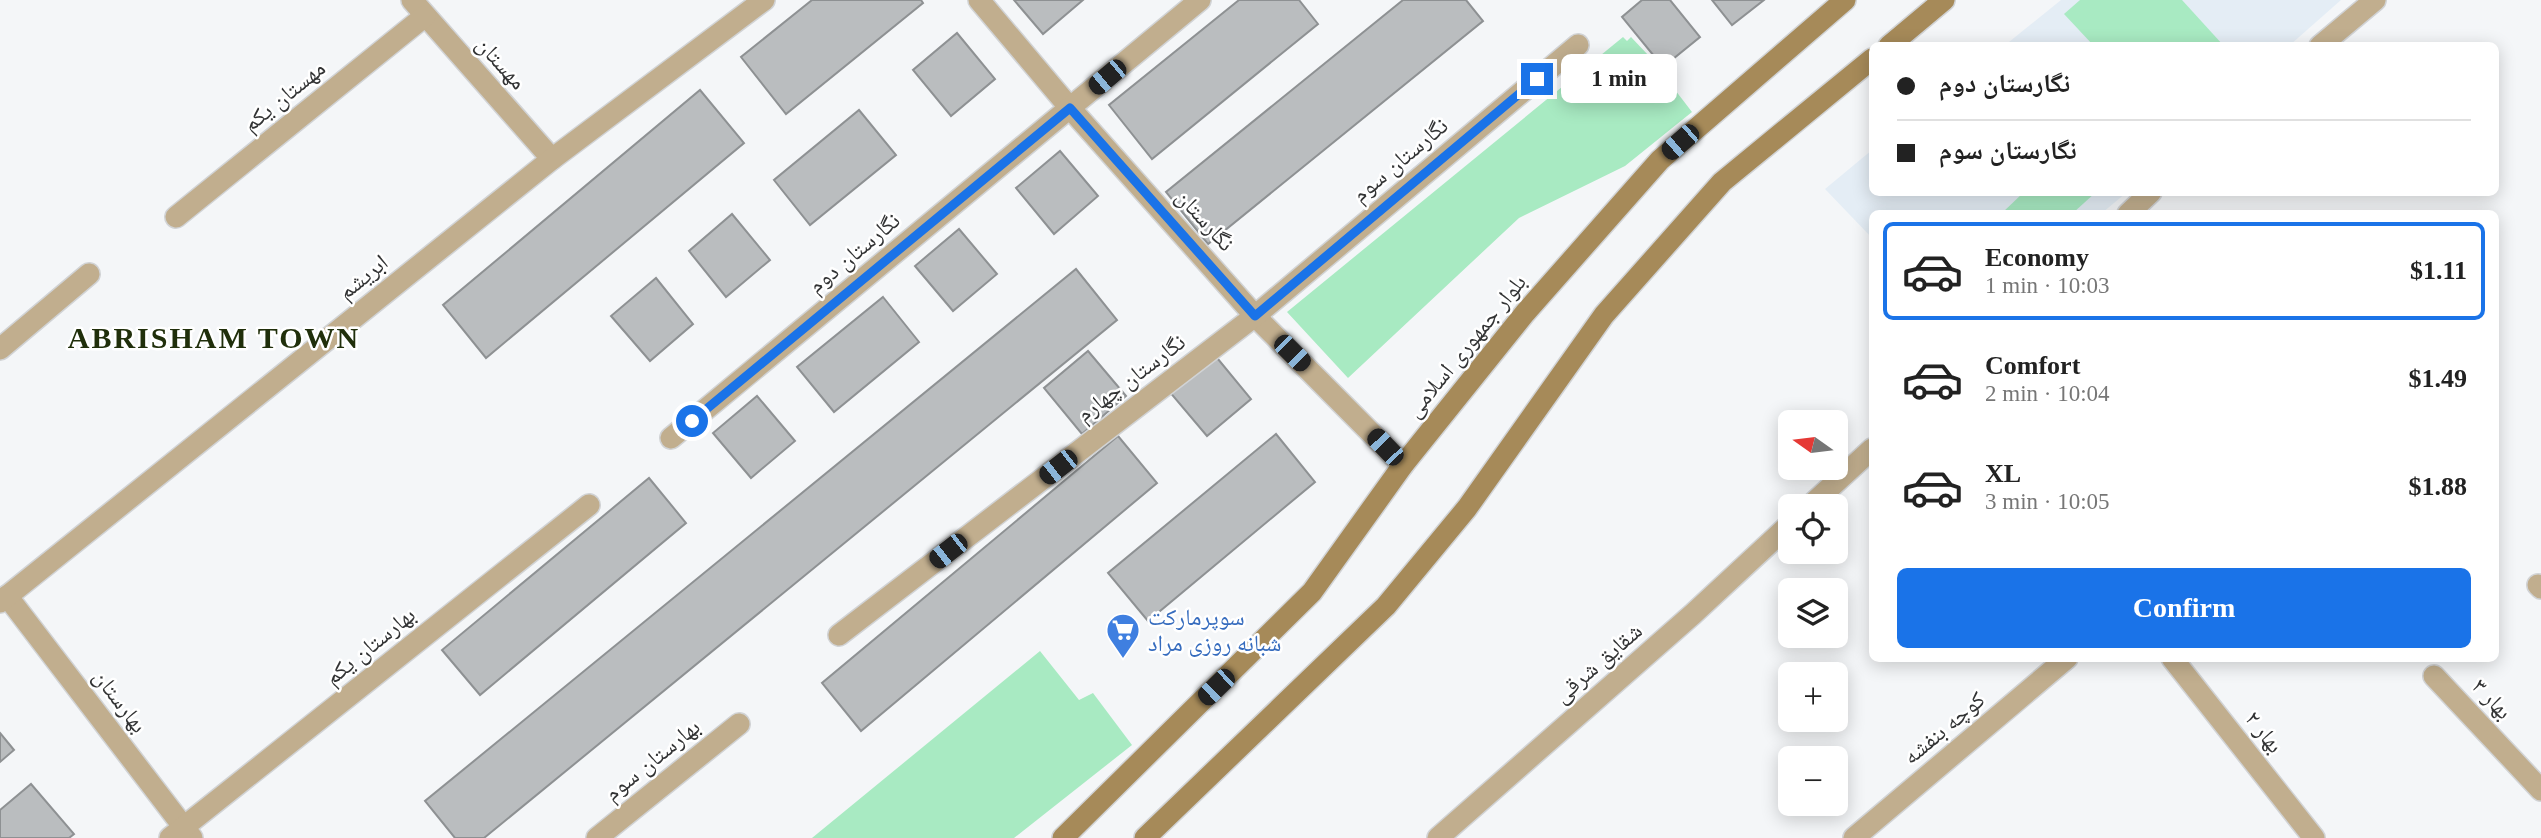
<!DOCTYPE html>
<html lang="en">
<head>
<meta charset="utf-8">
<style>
	:root { --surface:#fff; --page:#f2f2f2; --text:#222; --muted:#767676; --line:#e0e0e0; --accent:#1a73e8 }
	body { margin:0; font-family:"Times New Roman","Noto Naskh Arabic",serif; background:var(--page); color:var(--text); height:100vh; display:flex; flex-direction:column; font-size:26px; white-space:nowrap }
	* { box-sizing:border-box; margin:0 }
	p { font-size:23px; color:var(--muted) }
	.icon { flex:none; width:38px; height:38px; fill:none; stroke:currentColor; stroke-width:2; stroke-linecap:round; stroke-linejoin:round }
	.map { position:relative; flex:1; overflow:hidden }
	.panel { position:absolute; left:1869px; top:210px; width:630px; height:452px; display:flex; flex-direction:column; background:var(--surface); border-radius:10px; box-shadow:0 4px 18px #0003 }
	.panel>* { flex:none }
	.hud { position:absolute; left:1869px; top:42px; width:630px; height:154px; border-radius:10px; box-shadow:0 4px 18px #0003; display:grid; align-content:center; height:154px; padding:0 28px; background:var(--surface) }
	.needle { width:46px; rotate:284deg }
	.fabs { position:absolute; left:1778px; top:410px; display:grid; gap:14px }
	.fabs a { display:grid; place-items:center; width:70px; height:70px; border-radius:10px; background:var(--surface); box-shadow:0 4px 18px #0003; font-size:35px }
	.end { position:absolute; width:32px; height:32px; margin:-16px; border:9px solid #1a73e8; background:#fff; box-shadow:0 0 0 4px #fff }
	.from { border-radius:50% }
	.bubble { position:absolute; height:49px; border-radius:10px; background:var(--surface); box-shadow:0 4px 18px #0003; font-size:23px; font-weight:600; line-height:49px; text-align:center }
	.car { position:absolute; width:21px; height:42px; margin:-21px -10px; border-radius:9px; box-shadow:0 0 5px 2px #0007; background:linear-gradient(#222 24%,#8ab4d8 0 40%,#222 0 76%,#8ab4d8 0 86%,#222 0) }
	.hud b { display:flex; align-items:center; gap:24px; height:66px; font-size:26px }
	.hud b+b { border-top:2px solid var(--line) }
	.hud i { width:18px; height:18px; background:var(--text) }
	ul { padding:12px 0 0; list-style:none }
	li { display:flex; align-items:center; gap:21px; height:98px; margin:0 14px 10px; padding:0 14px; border:4px solid transparent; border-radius:10px }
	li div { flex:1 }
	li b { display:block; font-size:26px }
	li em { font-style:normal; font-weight:600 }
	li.on { border-color:var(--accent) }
	li>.icon { width:63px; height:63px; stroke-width:1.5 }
	.button { display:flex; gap:14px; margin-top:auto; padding:14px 28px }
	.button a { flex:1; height:80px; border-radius:10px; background:var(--accent); color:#fff; font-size:28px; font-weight:600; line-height:80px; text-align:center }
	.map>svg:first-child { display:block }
</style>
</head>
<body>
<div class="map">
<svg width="2541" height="838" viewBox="0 0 2541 838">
	<rect width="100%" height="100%" fill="#f4f6f8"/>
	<!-- built -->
	<g fill="#e4edf5">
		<path d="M2061,0H2341L2290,45L2004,46Z"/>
		<path d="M1872,150V192L2126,193L2102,213L1872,214V238L1825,189Z"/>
	</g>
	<!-- green -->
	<g fill="#a8eac2">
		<path d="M2080,0H2182L2223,45H2093L2064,14Z"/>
		<path d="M1623,37L1627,41L1631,37L1649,56L1692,112L1625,166L1519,218L1348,378L1287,312Z"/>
		<path d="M2024,192H2095V193L2073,213H2002Z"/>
		<path d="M1040,651L1079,700L1093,693L1132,745L1014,838H812Z"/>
	</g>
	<!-- building -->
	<g fill="#babdbf" stroke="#8e9193" stroke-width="2">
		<path d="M812,0H921L923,3L786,114L741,57Z"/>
		<path d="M1014,0H1083L1043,34Z"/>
		<path d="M1239,0H1299L1318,24L1152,159L1109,105Z"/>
		<path d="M1403,0H1466L1483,21L1208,244L1166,192Z"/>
		<path d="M1642,0H1670L1700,37L1663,67L1622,17Z"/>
		<path d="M1712,0H1764L1732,25Z"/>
		<path d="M957,33L995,79L951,116L913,70Z"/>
		<path d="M700,90L744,143L486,358L443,305Z"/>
		<path d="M859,110L896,155L810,225L774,180Z"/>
		<path d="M1060,151L1098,196L1054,234L1016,188Z"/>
		<path d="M732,214L770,260L726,297L689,251Z"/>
		<path d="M959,229L997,274L953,311L915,266Z"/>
		<path d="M1076,269L1117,320L484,838H455L425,801Z"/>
		<path d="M656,278L693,324L650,361L611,316Z"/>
		<path d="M883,297L919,342L834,412L797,367Z"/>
		<path d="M1088,351L1126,396L1082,434L1044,388Z"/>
		<path d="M1213,353L1251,399L1207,436L1168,390Z"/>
		<path d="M757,396L795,441L751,478L713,433Z"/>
		<path d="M1276,434L1315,482L1148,621L1108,573Z"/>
		<path d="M1118,436L1157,483L861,731L822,683Z"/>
		<path d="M649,478L686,523L480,695L442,650Z"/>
		<path d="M0,733L14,750L0,762Z"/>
		<path d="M31,784L74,834L69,838H0V810Z"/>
	</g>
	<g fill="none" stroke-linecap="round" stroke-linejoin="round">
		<defs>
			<g id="street">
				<path d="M412,0L552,159"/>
				<path d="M979,0L1070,108L1255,316L1403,465"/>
				<path d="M2320,46L2375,0"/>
				<path d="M2128,214L2151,192"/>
				<path d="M176,217L425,16"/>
				<path d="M0,349L89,274"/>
				<path d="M671,438L1200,0"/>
				<path d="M1810,506L1872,449"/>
				<path d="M2538,585L2541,588"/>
				<path d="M7,596L192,838"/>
				<path d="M0,602L552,159L764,0"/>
				<path d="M839,635L1255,316L1578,45"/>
				<path d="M2172,658L2314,838"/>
				<path d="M2434,676L2541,790"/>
				<path d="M170,838L589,505"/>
				<path d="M597,838L739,724"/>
				<path d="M1438,838L1693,614L1790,524"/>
				<path d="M1854,838L2067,658"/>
			</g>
			<g id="secondary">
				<path d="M1889,46L1944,0"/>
				<path d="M1063,838L1312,592L1403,465L1525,313L1660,160L1845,0"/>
				<path d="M1145,838L1386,606L1467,508L1604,315L1722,182L1872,59"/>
			</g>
		</defs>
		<!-- street casing -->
		<use href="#street" stroke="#d1d3d5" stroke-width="24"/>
		<!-- secondary casing -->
		<use href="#secondary" stroke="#d1d3d5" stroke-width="24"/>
		<!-- street -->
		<use href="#street" stroke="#c1ae8e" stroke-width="21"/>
		<!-- secondary -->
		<use href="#secondary" stroke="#a68a59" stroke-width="21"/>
	</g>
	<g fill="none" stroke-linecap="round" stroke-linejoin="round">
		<!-- route -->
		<path stroke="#1a73e8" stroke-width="9" d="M692,421L1070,108L1255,316L1537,79"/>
	</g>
	<!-- icons -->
	<defs>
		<symbol id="supermarket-pin" viewBox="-11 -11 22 30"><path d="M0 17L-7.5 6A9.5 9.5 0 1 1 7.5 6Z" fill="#3f7fe0" stroke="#fff"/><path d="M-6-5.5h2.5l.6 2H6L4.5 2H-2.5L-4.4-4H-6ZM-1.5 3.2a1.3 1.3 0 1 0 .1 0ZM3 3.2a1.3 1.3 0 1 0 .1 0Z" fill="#fff"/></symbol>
	</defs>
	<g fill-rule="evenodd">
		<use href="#supermarket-pin" x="1104" y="611" width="38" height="52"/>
	</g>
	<g text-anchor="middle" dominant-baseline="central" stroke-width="5" stroke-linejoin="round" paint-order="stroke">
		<!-- street labels -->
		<g font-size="23" fill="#323334" stroke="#fff">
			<text transform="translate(501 63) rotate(48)">مهستان</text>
			<text transform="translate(284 96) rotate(-39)">مهستان یکم</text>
			<text transform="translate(1400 160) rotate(-40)">نگارستان سوم</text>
			<text transform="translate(1205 220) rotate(48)">نگارستان</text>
			<text transform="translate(854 253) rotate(-40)">نگارستان دوم</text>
			<text transform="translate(363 277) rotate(-39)">ابریشم</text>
			<text transform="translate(1466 346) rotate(-51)">بلوار جمهوری اسلامی</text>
			<text transform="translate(1131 378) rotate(-37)">نگارستان چهارم</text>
			<text transform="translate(370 646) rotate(-39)">بهارستان یکم</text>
			<text transform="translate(1598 663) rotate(-41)">شقایق شرقی</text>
			<text transform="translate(2492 699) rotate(47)">بهار ۳</text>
			<text transform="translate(120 701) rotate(53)">بهارستان</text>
			<text transform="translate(1944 728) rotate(-40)">کوچه بنفشه</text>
			<text transform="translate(2264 732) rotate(52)">بهار ۲</text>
			<text transform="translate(652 760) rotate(-39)">بهارستان سوم</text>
		</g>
		<!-- shop labels -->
		<g font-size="23" fill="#366cbe" stroke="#fff" text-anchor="start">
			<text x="1148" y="617">سوپرمارکت<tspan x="1148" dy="26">شبانه روزی مراد</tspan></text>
		</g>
		<!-- district labels -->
		<g font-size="30" font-weight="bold" letter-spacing="2" fill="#202f0b" stroke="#fff">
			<text x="214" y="337">ABRISHAM TOWN</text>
		</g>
	</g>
</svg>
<div class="fabs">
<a><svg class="needle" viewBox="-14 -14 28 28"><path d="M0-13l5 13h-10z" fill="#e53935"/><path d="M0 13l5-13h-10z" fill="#767676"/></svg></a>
<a><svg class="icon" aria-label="locate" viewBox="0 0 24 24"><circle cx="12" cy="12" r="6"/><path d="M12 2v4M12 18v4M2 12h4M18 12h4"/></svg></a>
<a><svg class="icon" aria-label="layers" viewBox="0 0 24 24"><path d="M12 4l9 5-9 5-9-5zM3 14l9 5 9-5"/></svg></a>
<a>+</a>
<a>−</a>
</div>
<i class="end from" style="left:692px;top:421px"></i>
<i class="end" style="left:1537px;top:79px"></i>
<div class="bubble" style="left:1561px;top:54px;width:116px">1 min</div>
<i class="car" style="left:1107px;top:77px;rotate:230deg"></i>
<i class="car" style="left:1680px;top:142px;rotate:229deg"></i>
<i class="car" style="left:1292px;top:353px;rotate:135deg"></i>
<i class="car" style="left:1385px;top:447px;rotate:316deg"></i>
<i class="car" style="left:1058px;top:467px;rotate:232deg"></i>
<i class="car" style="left:948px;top:551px;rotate:232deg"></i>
<i class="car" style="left:1216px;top:687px;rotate:226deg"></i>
<div class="hud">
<b><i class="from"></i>نگارستان دوم</b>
<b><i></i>نگارستان سوم</b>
</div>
<section class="panel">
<ul>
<li class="on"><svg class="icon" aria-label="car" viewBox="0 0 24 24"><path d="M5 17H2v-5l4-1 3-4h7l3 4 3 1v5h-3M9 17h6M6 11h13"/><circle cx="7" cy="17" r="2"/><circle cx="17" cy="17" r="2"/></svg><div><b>Economy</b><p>1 min · 10:03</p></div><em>$1.11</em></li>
<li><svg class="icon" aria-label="car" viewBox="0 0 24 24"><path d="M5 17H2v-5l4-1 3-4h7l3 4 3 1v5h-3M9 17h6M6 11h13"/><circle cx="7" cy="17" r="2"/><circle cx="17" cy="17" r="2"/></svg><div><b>Comfort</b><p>2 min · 10:04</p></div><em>$1.49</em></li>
<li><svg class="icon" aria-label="car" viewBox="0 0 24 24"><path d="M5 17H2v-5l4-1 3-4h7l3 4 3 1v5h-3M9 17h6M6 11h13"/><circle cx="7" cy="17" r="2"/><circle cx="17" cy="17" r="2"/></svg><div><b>XL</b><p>3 min · 10:05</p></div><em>$1.88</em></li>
</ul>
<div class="button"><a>Confirm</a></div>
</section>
</div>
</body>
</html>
